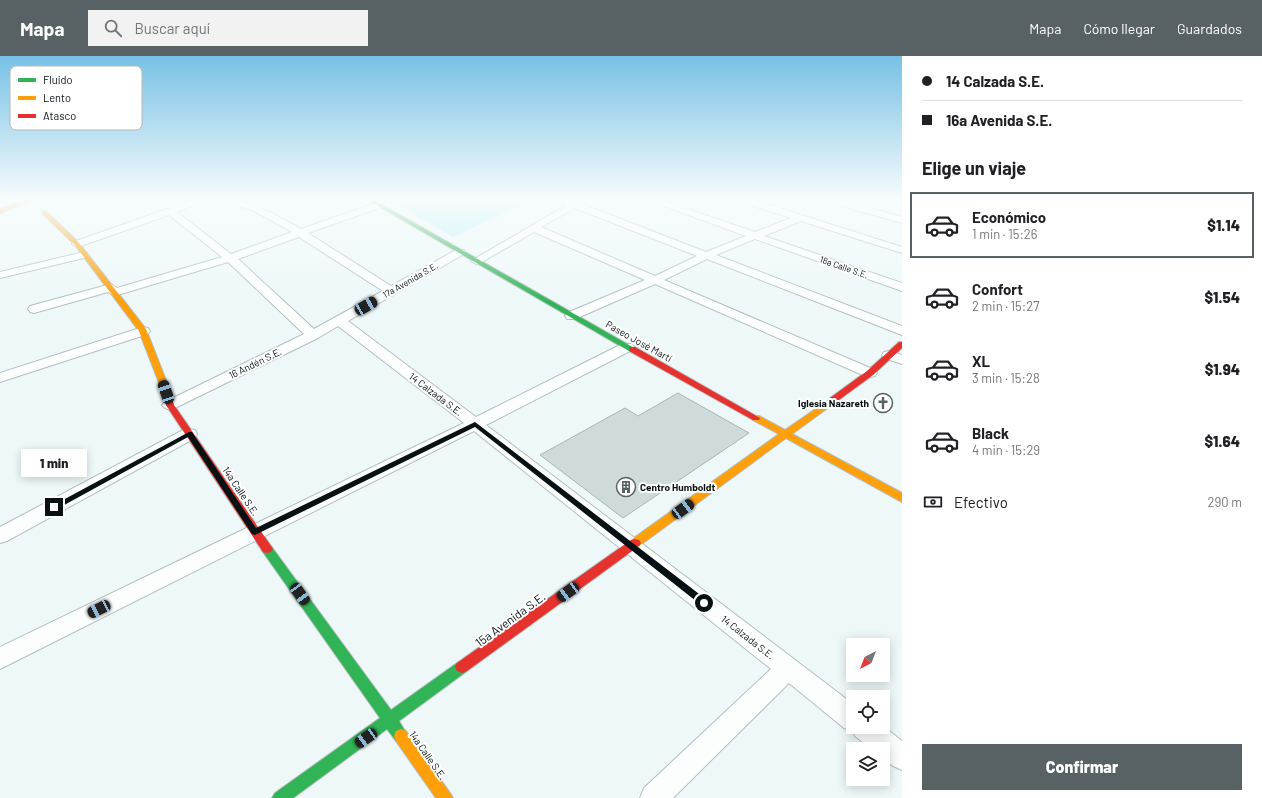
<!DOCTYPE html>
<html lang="es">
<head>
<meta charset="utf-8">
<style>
	:root { --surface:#fff; --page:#f2f2f2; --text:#202124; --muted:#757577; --line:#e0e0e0; --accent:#586264 }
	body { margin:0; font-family:Barlow,sans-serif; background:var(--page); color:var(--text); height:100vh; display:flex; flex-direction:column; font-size:15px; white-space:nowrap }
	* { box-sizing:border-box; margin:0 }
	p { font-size:13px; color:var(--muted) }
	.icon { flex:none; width:22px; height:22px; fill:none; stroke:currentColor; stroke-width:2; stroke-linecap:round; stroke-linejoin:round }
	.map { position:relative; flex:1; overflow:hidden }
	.panel { display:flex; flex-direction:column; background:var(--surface); width:360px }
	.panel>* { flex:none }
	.top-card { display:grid; align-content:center; height:88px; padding:0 20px; background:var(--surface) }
	.needle { width:26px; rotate:222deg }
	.tools { position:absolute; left:846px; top:582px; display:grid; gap:8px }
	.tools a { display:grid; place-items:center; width:44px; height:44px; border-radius:0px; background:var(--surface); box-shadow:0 2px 10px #0003; font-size:20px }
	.end { position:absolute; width:18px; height:18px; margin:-9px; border:5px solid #071113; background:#fff; box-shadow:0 0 0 2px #fff }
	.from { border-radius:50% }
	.bubble { position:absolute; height:28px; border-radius:0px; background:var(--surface); box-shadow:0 2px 10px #0003; font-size:13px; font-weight:800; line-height:28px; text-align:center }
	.car { position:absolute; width:12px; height:24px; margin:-12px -6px; border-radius:5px; box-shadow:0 0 3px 1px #0007; background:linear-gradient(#222 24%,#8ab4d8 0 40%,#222 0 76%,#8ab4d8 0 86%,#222 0) }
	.top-card b { display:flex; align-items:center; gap:14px; height:38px; font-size:15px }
	.top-card b+b { border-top:1px solid var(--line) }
	.top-card i { width:10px; height:10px; background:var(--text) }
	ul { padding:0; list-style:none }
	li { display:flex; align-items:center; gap:12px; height:66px; margin:0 8px 6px; padding:0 12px; border:2px solid transparent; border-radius:0px }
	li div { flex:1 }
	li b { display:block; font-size:15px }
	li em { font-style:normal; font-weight:800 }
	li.selected { border-color:var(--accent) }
	li>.icon { width:36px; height:36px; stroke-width:1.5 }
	h2 { padding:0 20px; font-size:18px; line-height:48px }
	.pay { display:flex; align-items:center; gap:10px; height:44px; padding:0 20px; font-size:15px }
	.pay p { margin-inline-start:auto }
	.action { display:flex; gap:8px; margin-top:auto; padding:8px 20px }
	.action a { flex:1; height:46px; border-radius:0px; background:var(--accent); color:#fff; font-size:16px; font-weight:800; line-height:46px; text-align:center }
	header { display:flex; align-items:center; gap:24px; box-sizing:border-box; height:56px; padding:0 20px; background:var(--accent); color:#fff }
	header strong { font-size:19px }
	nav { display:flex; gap:22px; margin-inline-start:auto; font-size:14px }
	.search { width:280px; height:36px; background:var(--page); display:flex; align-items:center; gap:10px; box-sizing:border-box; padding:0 14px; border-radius:0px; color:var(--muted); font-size:15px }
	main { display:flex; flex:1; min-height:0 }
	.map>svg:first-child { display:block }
</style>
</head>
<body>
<header>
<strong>Mapa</strong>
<div class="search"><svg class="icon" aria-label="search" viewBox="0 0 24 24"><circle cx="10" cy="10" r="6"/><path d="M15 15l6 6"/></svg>Buscar aquí</div>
<nav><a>Mapa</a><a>Cómo llegar</a><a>Guardados</a></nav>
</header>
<main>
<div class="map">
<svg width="902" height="742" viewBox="0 0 902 742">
	<rect width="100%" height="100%" fill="#eef8f9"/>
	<!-- green -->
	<path fill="#b8f0f8" d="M387,143H530L533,144L453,181Z"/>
	<!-- building -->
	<path fill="#cfdadb" stroke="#abb5b6" d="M678,337L749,377L623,462L540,399L625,352L638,360Z"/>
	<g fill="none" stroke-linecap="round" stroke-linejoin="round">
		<defs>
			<g id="street">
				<path d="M196,143H209L177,156L231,198L292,176L252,154L222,145L221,143C251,143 275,159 301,173L376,147H382L384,149L382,151L308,177L391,230L456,194H464L465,196L464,198L348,265L476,361L622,288H632L634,291L632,294L486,369L853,648V671L883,670L902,685V714L893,710L883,702V693H871L855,680L853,675L844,672L789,627L673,742H640L644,732L771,613L474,375L0,613V591L464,367L338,270L318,282L175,352L170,354L165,352L162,349L165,346L304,278L228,206L114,240L108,236L34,257L30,256L28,253L30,250L111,228L117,232L222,201L169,159L81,190L77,191L72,188L73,186ZM299,181L383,235L314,273L238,203Z"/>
				<path d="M532,143H541L537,146Z"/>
				<path d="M557,143H570L574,145L583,143L585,145L582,148L706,196L746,180L645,143H658L755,176L791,162L738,145L737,143H751L902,191V197L801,165L764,180L902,227V235L755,183L716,199L902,270V279L707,203L664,224L875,314L877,317L875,320L870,321L865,320L655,228L575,263H567L565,260L567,257L645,224L534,176L480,207L476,208L471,205L567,149ZM575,152L697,200L655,220L541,171Z"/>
				<path d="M824,143H839L902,161V167L825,145Z"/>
				<path d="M84,196L89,199L88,201L0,222V216Z"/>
				<path d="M143,271L148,272L150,275L148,278L0,326V317Z"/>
				<path d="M889,295L902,299V308L884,302L882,299L884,296Z"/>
				<path d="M189,373L195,374L197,378L195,382L7,485L0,487V471L183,374Z"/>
			</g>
			<g id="fast">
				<path d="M366,143H372L636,293L635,295H629Z"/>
				<path d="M267,489L271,490L391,654L457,607L462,605L467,607L469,611L467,615L399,665L408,680L406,685L401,687L396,685L387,673L293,742H272L275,737L380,662L263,496L261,493L263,490Z"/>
			</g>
			<g id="slow">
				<path d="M28,143H35L0,157V153Z"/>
				<path d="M42,155H46L79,187L146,273L169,332L168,334H165L161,332L139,275L75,189L42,157Z"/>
				<path d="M833,341L837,344L836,346L792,378L902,437V446L786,382L639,490L635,491L631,490L629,487L631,484L779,378L753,364L752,362L753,360H759L785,374Z"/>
				<path d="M401,673L406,675L450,737L453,742H436L396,685L394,680L396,675Z"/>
			</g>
			<g id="jam">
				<path d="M899,286H902V292L873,319L836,346H830L829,344L830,342L867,315Z"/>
				<path d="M629,291H635L760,362L759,364H753L629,295Z"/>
				<path d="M162,330H165L169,332L174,349L271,490L273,493L271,496L267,497L263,496L166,349L161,332Z"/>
				<path d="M635,483L639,484L641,487L639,490L467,615L462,617L457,615L455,611L457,607L631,484Z"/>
			</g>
		</defs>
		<!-- street casing -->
		<use href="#street" stroke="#b4bebf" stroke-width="2"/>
		<!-- fast casing -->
		<use href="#fast" stroke="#b4bebf" stroke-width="2"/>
		<!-- slow casing -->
		<use href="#slow" stroke="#b4bebf" stroke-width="2"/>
		<!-- jam casing -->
		<use href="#jam" stroke="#b4bebf" stroke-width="2"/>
		<!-- street -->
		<use href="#street" fill="#fcfefe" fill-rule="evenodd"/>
		<!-- fast -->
		<use href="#fast" fill="#30b455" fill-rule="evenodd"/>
		<!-- slow -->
		<use href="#slow" fill="#ff9f0a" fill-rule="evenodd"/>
		<!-- jam -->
		<use href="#jam" fill="#e5322d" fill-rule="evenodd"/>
	</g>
	<!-- sky -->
	<linearGradient id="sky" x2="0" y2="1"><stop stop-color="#77c1e5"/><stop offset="0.58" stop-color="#f7fcfc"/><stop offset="1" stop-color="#f7fcfc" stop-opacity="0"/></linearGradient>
	<rect width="902" height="247" fill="url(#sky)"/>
	<!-- route -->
	<path fill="#071113" d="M475,366L707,544L708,547L707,549H701L475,371L255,479L252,478L188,381L57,453L54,454L50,451L189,376H192L256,472Z"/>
	<!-- icons -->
	<defs>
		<symbol id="church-ring" viewBox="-11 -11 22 22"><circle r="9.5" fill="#fff" stroke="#586264" stroke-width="1.5"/><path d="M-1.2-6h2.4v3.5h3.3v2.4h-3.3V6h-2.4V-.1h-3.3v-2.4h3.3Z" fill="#586264"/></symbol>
		<symbol id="building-ring" viewBox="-11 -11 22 22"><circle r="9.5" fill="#fff" stroke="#586264" stroke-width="1.5"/><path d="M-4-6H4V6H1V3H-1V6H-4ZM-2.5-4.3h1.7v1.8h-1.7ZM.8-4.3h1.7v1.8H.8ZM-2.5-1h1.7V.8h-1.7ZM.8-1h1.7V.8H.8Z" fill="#586264"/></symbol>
	</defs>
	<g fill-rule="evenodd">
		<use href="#church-ring" x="872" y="336" width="22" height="22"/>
		<use href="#building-ring" x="615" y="420" width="22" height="22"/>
	</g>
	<g text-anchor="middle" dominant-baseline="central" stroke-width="4" stroke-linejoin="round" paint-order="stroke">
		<!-- far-street labels -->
		<g font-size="9" fill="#071113" stroke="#fff">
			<text transform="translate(844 211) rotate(19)">18a Calle S.E.</text>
			<text transform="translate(410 224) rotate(-30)">17a Avenida S.E.</text>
		</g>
		<!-- street labels -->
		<g font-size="10" fill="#071113" stroke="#fff">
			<text transform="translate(639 285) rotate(29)">Paseo José Martí</text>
			<text transform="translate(255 307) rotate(-26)">16 Andén S.E.</text>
			<text transform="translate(436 338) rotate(37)">14 Calzada S.E.</text>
			<text transform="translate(241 435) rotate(56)">14a Calle S.E.</text>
			<text transform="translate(748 581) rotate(38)">14 Calzada S.E.</text>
			<text transform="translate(428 699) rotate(55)">14a Calle S.E.</text>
		</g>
		<!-- poi labels -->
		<g font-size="10" font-weight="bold" fill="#071113" stroke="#fff" text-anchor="end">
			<text x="869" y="347">Iglesia Nazareth</text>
			<text x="640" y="431" text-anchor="start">Centro Humboldt</text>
		</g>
		<!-- near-street labels -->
		<g font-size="12" fill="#071113" stroke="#fff">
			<text transform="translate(510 563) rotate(-36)">15a Avenida S.E.</text>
		</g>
	</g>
	<!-- legend -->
	<rect x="10" y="10" width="132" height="64" rx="6" fill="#fff" stroke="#b5b8b8" stroke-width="1"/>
	<rect x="18" y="22" width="18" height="4" fill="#30b455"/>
	<rect x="18" y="40" width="18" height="4" fill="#ff9f0a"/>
	<rect x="18" y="58" width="18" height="4" fill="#e5322d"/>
	<g font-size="11" fill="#071113">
		<text x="43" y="28">Fluido</text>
		<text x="43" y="46">Lento</text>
		<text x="43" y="64">Atasco</text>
	</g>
</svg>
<div class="tools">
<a><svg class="needle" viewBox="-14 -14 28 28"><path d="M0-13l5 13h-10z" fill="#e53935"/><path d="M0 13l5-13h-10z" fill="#757577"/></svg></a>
<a><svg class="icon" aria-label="locate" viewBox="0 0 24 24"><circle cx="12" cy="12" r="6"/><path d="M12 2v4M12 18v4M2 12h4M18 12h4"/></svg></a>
<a><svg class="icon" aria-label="layers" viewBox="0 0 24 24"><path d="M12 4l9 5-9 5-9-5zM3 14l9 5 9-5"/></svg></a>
</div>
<i class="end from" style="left:704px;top:547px"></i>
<i class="end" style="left:54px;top:451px"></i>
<div class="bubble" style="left:21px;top:393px;width:66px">1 min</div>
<i class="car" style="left:366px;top:250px;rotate:60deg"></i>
<i class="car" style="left:166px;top:336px;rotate:341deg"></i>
<i class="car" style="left:683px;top:453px;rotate:54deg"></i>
<i class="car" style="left:568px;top:536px;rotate:234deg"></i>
<i class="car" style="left:300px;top:538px;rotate:144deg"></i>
<i class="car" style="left:99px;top:553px;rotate:244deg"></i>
<i class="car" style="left:366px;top:682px;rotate:235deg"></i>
</div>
<section class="panel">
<div class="top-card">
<b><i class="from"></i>14 Calzada S.E.</b>
<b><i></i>16a Avenida S.E.</b>
</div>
<h2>Elige un viaje</h2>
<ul>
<li class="selected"><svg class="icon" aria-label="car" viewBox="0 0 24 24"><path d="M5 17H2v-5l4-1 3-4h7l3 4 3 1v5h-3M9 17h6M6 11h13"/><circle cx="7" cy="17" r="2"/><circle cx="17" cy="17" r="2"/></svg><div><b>Económico</b><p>1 min · 15:26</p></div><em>$1.14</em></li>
<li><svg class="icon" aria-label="car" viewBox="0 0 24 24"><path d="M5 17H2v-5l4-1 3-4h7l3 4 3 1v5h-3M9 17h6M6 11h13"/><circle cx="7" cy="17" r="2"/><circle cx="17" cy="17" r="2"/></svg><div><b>Confort</b><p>2 min · 15:27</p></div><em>$1.54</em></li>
<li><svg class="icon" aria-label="car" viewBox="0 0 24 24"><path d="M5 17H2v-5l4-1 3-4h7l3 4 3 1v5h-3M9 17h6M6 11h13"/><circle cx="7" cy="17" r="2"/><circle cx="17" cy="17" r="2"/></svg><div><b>XL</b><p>3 min · 15:28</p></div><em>$1.94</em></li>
<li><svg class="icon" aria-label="car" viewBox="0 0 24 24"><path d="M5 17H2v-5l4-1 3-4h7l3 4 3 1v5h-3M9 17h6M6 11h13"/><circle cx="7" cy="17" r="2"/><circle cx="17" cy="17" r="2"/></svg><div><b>Black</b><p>4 min · 15:29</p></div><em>$1.64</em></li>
</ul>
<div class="pay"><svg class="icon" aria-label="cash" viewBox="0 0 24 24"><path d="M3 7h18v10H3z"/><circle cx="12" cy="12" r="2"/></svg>Efectivo<p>290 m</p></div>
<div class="action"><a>Confirmar</a></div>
</section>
</main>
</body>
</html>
